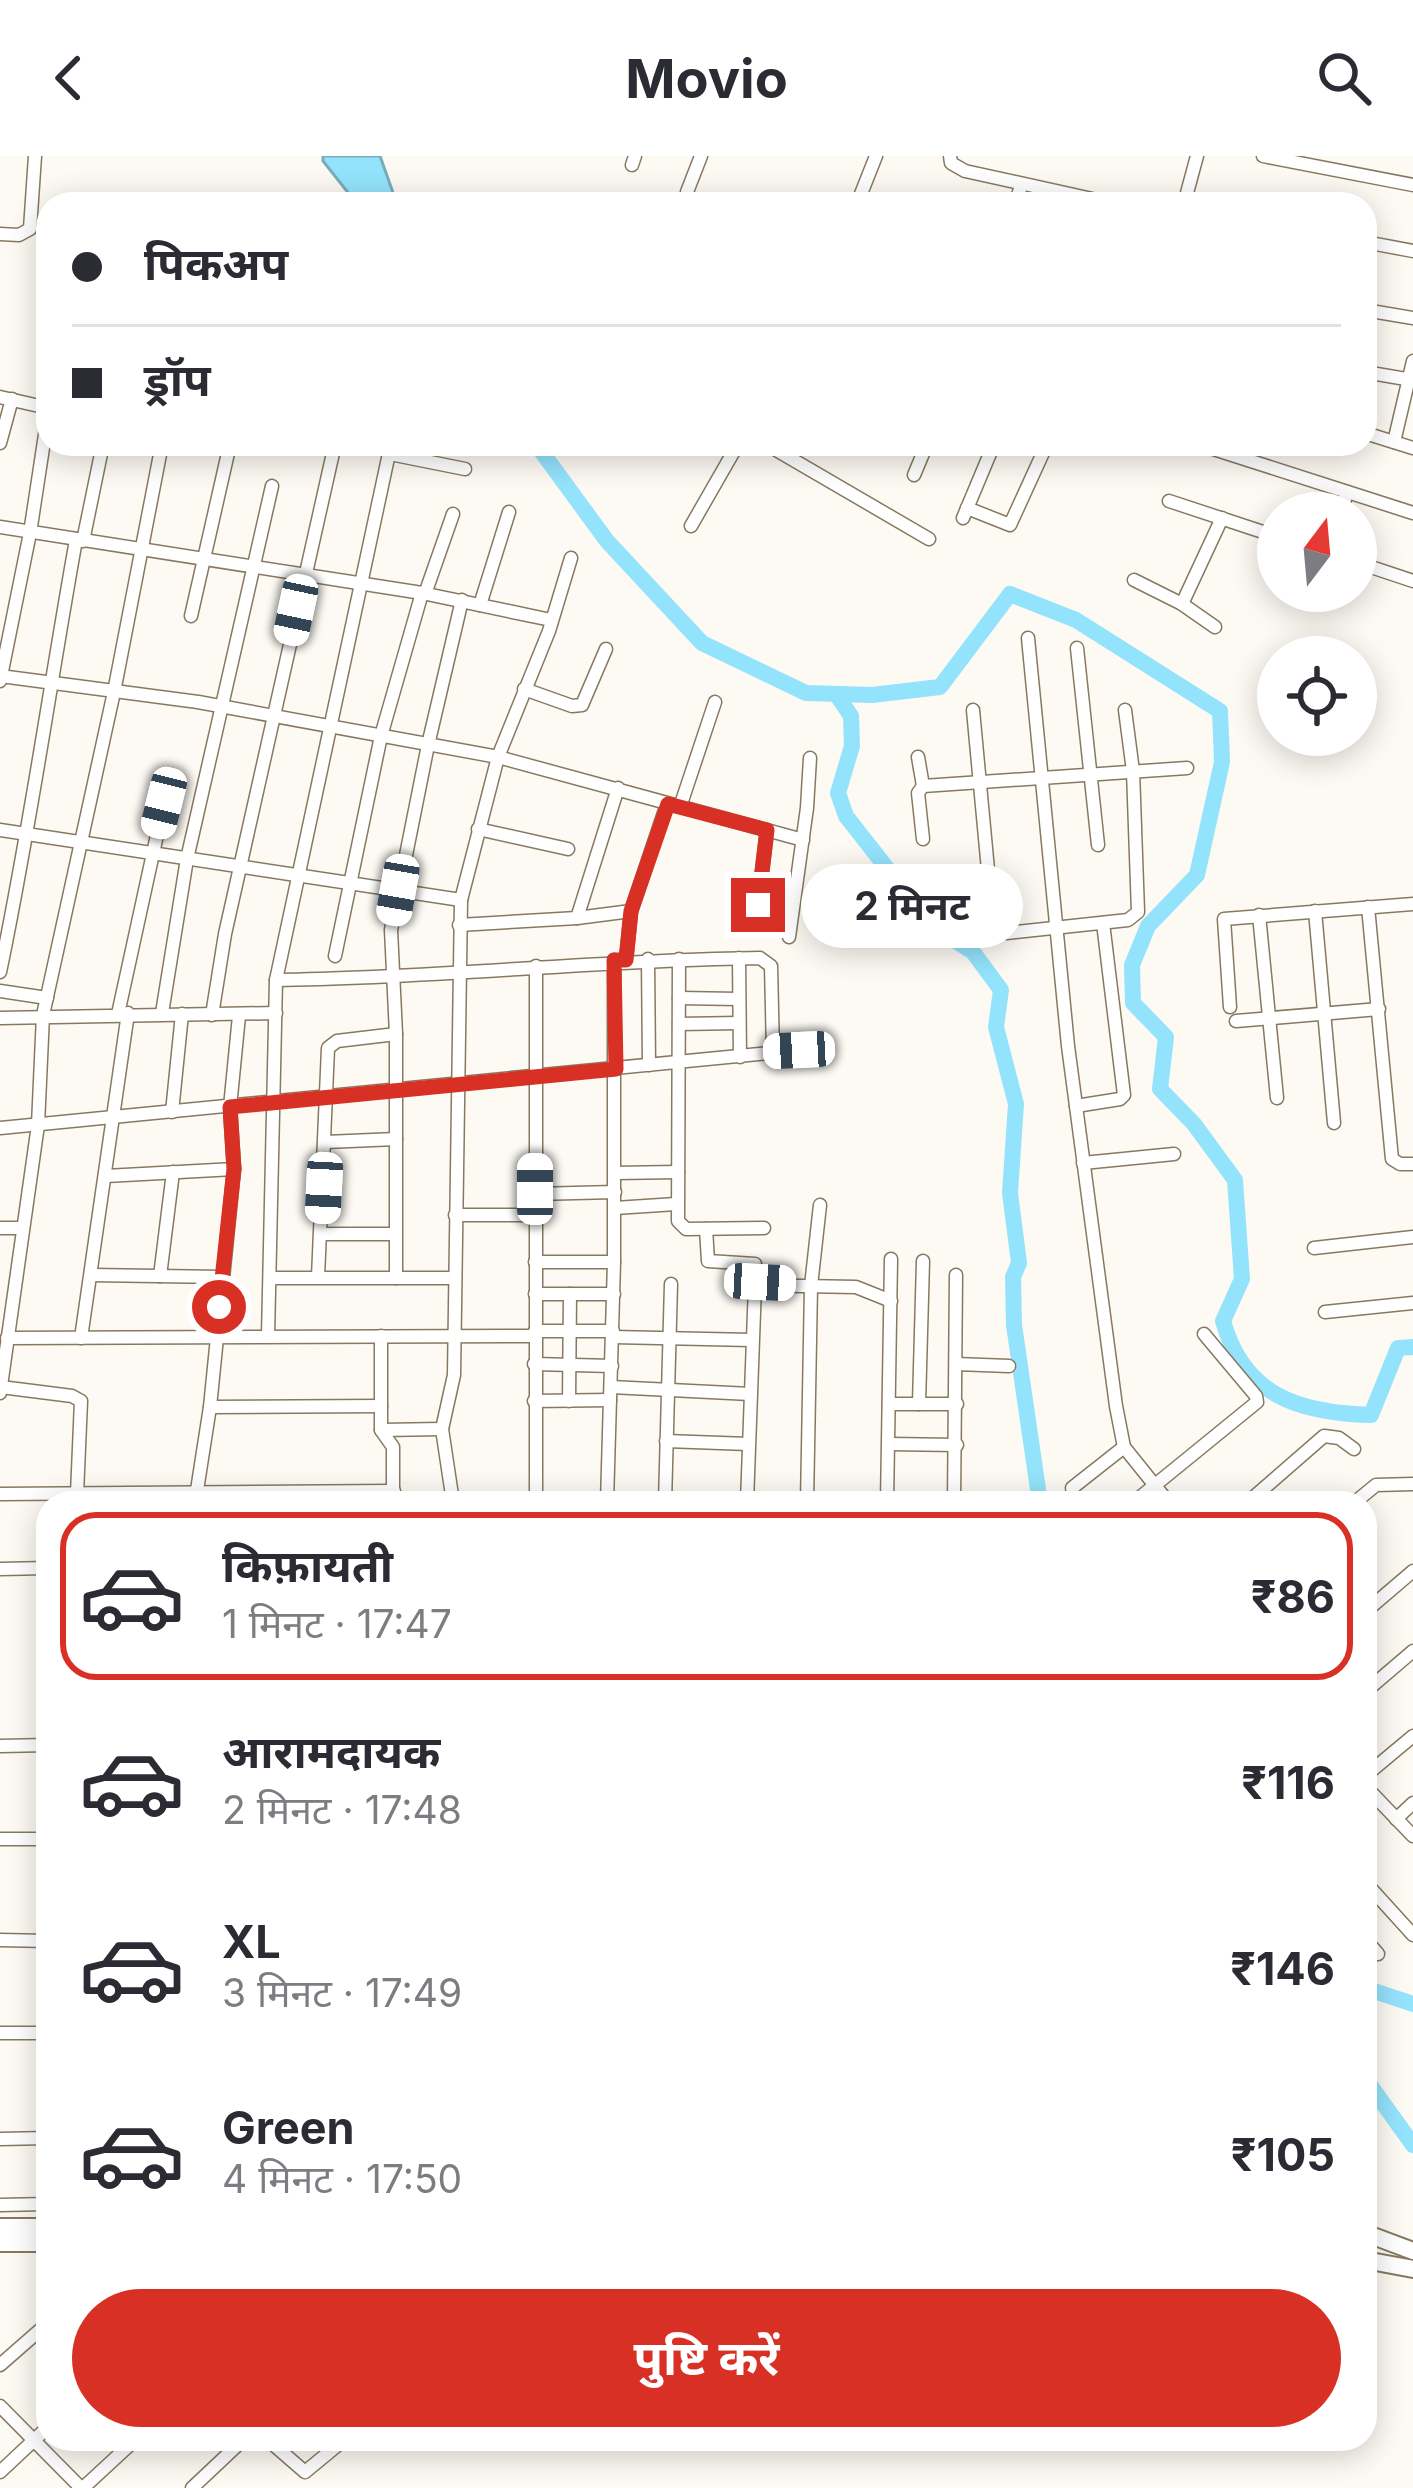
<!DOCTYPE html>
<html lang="hi">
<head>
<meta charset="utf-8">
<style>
	:root { --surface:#fff; --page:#f7f7f7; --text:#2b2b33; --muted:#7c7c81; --line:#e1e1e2; --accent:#d93025 }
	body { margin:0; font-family:Inter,"Noto Sans Devanagari",sans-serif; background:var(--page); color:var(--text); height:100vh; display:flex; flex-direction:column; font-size:45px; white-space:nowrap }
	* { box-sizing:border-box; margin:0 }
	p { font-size:39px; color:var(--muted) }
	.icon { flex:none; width:66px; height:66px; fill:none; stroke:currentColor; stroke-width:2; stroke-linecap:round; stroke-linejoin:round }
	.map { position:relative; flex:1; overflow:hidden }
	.panel { position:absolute; left:36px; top:1335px; width:1341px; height:960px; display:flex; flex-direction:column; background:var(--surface); border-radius:36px; box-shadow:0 6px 30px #0003 }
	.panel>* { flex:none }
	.top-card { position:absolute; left:36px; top:36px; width:1341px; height:264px; border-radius:36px; box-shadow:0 6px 30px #0003; display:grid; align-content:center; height:264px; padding:0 36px; background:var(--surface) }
	.needle { width:78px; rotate:16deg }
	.fabs { position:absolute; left:1257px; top:336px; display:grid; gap:24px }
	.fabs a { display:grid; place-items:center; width:120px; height:120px; border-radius:50%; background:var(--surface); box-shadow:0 6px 30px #0003; font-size:60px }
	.end { position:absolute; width:54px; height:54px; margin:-27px; border:15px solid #d93025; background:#fff; box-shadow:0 0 0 6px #fff }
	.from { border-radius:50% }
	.bubble { position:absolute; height:84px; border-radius:42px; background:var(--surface); box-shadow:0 6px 30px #0003; font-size:39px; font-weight:700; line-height:84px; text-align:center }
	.car { position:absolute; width:36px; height:72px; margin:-36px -18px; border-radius:15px; box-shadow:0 0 9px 3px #0007; background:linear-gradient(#fff 24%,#345 0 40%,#fff 0 76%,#345 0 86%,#fff 0) }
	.top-card b { display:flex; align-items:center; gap:42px; height:114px; font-size:45px }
	.top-card b+b { border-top:3px solid var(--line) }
	.top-card i { width:30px; height:30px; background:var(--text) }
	ul { padding:21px 0 0; list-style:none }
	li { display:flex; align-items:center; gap:36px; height:168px; margin:0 24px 18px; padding:0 12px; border:6px solid transparent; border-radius:36px }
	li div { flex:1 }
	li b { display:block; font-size:45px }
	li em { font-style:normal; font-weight:700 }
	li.current { border-color:var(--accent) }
	li>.icon { width:108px; height:108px; stroke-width:1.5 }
	.button { display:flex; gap:24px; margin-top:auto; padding:24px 36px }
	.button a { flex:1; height:138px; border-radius:72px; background:var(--accent); color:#fff; font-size:48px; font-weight:700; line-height:138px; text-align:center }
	header { display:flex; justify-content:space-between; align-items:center; height:156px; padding:0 36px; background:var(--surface); font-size:54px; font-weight:700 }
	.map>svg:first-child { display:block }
</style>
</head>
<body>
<header><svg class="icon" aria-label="back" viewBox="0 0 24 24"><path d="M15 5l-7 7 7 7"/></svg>Movio<svg class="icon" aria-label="search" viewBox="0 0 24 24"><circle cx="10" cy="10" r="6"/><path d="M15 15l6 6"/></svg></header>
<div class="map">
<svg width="1413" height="2332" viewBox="0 0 1413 2332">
	<rect width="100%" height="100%" fill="#fdfaf4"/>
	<!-- water -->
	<path fill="#94e3fc" stroke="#78aebc" stroke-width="3" d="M323,0H380L397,48H357L323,5Z"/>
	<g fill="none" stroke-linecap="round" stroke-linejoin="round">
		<!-- river -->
		<g stroke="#94e3fc" stroke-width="16">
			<path d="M536,288L607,385L702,487L806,537L872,539L940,531L1010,438L1076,464L1220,555L1222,606L1197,719L1148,770L1132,809L1133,847L1166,881L1160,933L1194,968L1235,1024L1242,1123L1223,1165C1244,1240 1299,1257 1371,1259L1398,1192L1413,1191"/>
			<path d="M836,538L851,560L852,590L838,637L846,660L932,770L973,796L1001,834L996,871L1016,948L1010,1037L1019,1107L1013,1121L1014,1169L1040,1347"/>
			<path d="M1365,1832L1413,1848"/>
			<path d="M1365,1922L1413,1989"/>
		</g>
		<defs>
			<g id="minor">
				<path d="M950,0L951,7L965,15L1106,46"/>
				<path d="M1263,0L1413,29"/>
				<path d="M632,9L635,0"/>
				<path d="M687,36L701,0"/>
				<path d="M857,48L876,0"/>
				<path d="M1015,48L1021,30"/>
				<path d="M1184,48L1197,0"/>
				<path d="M0,78L19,79L30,73L35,0"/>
				<path d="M1365,86L1413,95"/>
				<path d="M1365,154L1413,162"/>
				<path d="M1365,216L1412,224"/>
				<path d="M0,241L48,252"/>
				<path d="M1365,277L1413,292"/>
				<path d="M1394,286L1413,205"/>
				<path d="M0,287L12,243"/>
				<path d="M766,288L929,383"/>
				<path d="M1198,288L1413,357"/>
				<path d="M390,298L465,313"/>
				<path d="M914,319L927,288"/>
				<path d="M1169,345L1278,381"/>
				<path d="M967,352L1010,369L1047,288"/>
				<path d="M1341,357L1347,336"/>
				<path d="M963,362L994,288"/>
				<path d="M691,370L738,288"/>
				<path d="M0,371L422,437L551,464"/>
				<path d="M83,385L103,288"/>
				<path d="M1356,406L1413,425"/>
				<path d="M1134,424L1182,448L1215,471"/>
				<path d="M425,438L453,358"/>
				<path d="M1182,448L1222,362"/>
				<path d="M480,449L509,356"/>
				<path d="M191,460L228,297"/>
				<path d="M1028,482L1068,890L1116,1250L1124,1291L1169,1347"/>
				<path d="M1077,492L1098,689"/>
				<path d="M0,520L198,546L498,601L803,684"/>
				<path d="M0,525L30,377L48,259"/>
				<path d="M524,533L572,550L582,549L606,493"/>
				<path d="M973,554L993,767L998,775L1007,777L1128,764L1138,756L1133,615L1125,554"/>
				<path d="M918,601L923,630L1187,612"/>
				<path d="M923,630L918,637L923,683"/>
				<path d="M680,651L715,546"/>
				<path d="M478,673L568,693"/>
				<path d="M0,674L461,744L498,601L549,475L571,402"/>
				<path d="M758,749L767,674"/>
				<path d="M1368,751L1392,1003L1400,1008H1413"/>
				<path d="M1315,755L1334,967"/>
				<path d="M1259,759L1277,942"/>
				<path d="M577,762L618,632"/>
				<path d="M459,769L577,762L631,755L667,648"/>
				<path d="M789,781L807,652L810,602"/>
				<path d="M335,800L381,580L422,437"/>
				<path d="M739,802L740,901"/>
				<path d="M648,803L649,909"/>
				<path d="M679,803L678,1065L686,1073L764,1072"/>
				<path d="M626,804L631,755"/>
				<path d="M0,816C30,673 50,528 76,384"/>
				<path d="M276,824C438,822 598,804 760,802L771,810L773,896"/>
				<path d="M0,835L47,842"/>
				<path d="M679,842L739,843"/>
				<path d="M1230,851L1224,763L1413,748"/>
				<path d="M162,857L187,703L272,330"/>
				<path d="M118,858L164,647"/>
				<path d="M212,859L225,778L335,288"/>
				<path d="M0,862L276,857"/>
				<path d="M1236,865L1379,853"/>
				<path d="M679,868L739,867"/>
				<path d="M1076,950L1120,943L1124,939L1103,767"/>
				<path d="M172,956L182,858"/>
				<path d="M0,972L799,894"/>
				<path d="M326,986L396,983"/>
				<path d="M1083,1007L1174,998"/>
				<path d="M615,1017L678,1016"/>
				<path d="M106,1020L234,1013"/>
				<path d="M535,1038L615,1036"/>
				<path d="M615,1052L676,1048"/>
				<path d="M455,1059H535"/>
				<path d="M0,1072H23"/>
				<path d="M706,1073L708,1105L755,1108"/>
				<path d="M322,1078H394"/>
				<path d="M1314,1092L1413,1081"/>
				<path d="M535,1106H614"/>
				<path d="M91,1119L223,1121"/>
				<path d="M160,1120L173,1016"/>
				<path d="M318,1121L328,892L337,885L396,878"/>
				<path d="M270,1122H455"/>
				<path d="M396,1122V878L391,774L428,589L462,444"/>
				<path d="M535,1138H614"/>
				<path d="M1325,1156L1413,1147"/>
				<path d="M535,1175H613"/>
				<path d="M268,1180L276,824L391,288"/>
				<path d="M381,1180V1274L442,1273"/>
				<path d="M613,1181L752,1184"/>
				<path d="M7,1182L534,1180"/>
				<path d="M81,1182L128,857"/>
				<path d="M534,1208L612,1210"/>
				<path d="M956,1208L1009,1210"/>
				<path d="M1,1231L72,1240L81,1245L77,1338"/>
				<path d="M611,1231L750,1238"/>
				<path d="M0,1237L38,969L43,859L114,536L162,288"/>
				<path d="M534,1245L610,1244"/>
				<path d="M569,1245L570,1138"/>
				<path d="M889,1248H957"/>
				<path d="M919,1248L923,1105"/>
				<path d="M210,1251L381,1250"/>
				<path d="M381,1274L393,1291V1347"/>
				<path d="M666,1285L748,1288"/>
				<path d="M889,1288L957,1289"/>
				<path d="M1072,1332L1124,1291"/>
				<path d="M0,1338L394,1335"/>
				<path d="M453,1343L607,1346L614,1106V804"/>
				<path d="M536,1345V810"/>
				<path d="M453,1346L442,1273L454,1219L461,744"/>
				<path d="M607,1346L884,1347"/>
				<path d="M665,1346L671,1128"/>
				<path d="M747,1346L755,1129L856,1131L891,1145"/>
				<path d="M195,1347L210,1251L234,1013L230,951L239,860"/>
				<path d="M807,1347L811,1130L820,1049"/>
				<path d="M887,1347L891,1103"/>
				<path d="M954,1347L956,1119"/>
				<path d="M1133,1347L1257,1246L1256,1240L1204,1178"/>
				<path d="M1247,1347L1324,1280L1339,1282L1354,1293"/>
				<path d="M1354,1347L1376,1329L1413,1328"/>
				<path d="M0,1413L48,1412"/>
				<path d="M1365,1456L1413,1415"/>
				<path d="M1365,1536L1413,1495"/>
				<path d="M0,1590L48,1589"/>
				<path d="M1365,1620L1413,1580"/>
				<path d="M1365,1630L1413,1680"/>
				<path d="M1396,1663L1413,1647"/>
				<path d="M0,1683H48"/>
				<path d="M1365,1726L1413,1779"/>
				<path d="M1365,1783L1378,1798"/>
				<path d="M0,1784L48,1785"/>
				<path d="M0,1877H48"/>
				<path d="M0,1983L48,1982"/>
				<path d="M0,2049L48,2048"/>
				<path d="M0,2209L48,2167"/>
				<path d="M0,2250L81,2332"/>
				<path d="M267,2283L305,2316L345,2283"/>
				<path d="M0,2316L48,2271"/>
				<path d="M83,2332L136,2283"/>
				<path d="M192,2332L244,2283"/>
			</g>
			<g id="highway">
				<path d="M0,2071H48"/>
				<path d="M1365,2077L1413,2095"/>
				<path d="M0,2087H48"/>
				<path d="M1365,2104L1413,2113"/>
			</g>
		</defs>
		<!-- minor casing -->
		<use href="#minor" stroke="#877960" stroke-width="15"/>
		<!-- highway casing -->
		<use href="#highway" stroke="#877960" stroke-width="20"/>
		<!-- minor -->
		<use href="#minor" stroke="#fff" stroke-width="12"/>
		<!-- highway -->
		<use href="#highway" stroke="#fff" stroke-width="16"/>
	</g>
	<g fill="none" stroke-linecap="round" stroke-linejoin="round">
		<!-- route -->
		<path stroke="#d93025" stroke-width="15" d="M219,1151L234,1013L230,951L616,913L614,804H626L631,755L668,648L767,674L758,749"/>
	</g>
</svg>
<div class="fabs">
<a><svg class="needle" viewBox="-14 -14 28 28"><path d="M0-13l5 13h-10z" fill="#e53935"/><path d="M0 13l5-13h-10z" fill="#7c7c81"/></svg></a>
<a><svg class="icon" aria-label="locate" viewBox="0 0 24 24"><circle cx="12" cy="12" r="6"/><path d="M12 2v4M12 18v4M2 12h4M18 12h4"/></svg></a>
</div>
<i class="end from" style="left:219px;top:1151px"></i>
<i class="end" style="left:758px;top:749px"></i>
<div class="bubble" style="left:801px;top:708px;width:222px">2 मिनट</div>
<i class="car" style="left:296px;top:454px;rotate:192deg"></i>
<i class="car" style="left:164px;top:647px;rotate:194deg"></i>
<i class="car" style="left:398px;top:734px;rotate:190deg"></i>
<i class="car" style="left:799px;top:894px;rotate:267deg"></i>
<i class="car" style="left:324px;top:1032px;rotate:183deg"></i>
<i class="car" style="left:535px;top:1033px;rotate:0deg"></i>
<i class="car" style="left:760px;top:1126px;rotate:93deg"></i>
<div class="top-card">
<b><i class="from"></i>पिकअप</b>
<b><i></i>ड्रॉप</b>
</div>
<section class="panel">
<ul>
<li class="current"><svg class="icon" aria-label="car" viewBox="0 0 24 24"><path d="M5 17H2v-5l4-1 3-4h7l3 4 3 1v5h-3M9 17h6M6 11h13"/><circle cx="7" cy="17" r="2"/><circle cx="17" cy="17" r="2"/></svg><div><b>किफ़ायती</b><p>1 मिनट · 17:47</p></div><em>₹86</em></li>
<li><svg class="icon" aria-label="car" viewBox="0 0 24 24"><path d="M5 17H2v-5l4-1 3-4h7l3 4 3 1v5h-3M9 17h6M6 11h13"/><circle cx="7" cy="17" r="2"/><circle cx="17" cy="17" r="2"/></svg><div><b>आरामदायक</b><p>2 मिनट · 17:48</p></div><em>₹116</em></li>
<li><svg class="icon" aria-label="car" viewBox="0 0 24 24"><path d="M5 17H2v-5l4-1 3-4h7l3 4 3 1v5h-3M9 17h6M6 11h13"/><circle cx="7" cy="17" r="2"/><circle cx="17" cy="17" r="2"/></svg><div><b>XL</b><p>3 मिनट · 17:49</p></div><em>₹146</em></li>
<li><svg class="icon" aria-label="car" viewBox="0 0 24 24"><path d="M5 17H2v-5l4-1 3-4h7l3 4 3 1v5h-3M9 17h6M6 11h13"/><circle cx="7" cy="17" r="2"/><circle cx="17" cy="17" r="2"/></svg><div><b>Green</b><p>4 मिनट · 17:50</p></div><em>₹105</em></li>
</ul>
<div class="button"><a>पुष्टि करें</a></div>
</section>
</div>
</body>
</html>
